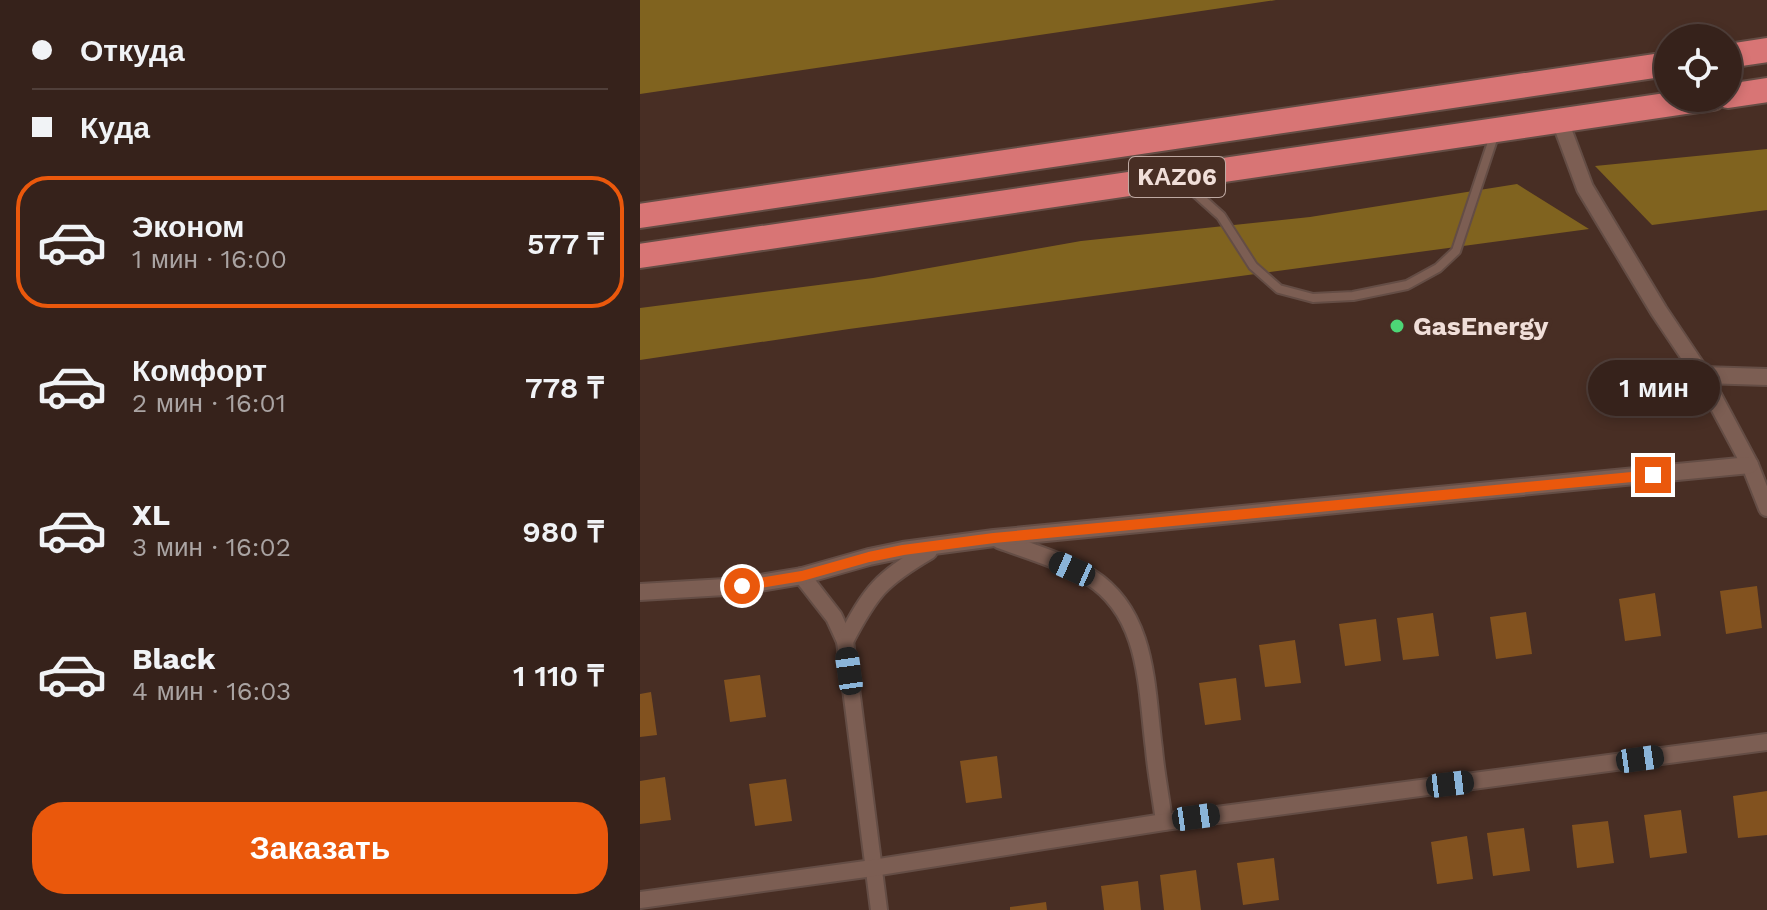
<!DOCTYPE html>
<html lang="ru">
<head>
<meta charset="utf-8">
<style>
	:root { --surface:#36221b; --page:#412f28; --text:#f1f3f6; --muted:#aaa4a3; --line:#503f3a; --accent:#ea580c }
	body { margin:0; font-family:"Work Sans",sans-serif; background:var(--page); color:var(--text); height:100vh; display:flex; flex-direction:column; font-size:30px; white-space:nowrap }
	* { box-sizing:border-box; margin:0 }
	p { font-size:26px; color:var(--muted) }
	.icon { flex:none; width:44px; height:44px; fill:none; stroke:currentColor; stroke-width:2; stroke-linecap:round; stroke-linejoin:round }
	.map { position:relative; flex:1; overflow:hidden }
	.sheet { display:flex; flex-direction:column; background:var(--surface); width:640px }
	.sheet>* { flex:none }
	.banner { display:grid; align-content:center; height:176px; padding:0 32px; background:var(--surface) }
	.controls { position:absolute; left:1014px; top:24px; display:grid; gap:16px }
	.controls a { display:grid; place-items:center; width:88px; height:88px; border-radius:50%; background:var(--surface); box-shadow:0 4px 12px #0003,0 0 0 2px var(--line); font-size:40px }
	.end { position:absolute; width:36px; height:36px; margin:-18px; border:10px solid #ea580c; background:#fff; box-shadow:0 0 0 4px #fff }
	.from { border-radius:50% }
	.bubble { position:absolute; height:56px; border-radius:28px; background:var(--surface); box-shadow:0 4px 12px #0003,0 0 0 2px var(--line); font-size:26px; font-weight:600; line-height:56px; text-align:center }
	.car { position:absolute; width:24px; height:48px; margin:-24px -12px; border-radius:10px; box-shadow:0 0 6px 2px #0007; background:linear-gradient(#222 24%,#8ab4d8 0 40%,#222 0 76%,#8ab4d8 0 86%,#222 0) }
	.banner b { display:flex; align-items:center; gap:28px; height:76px; font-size:30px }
	.banner b+b { border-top:2px solid var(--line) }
	.banner i { width:20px; height:20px; background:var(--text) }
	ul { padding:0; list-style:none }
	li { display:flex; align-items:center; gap:24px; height:132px; margin:0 16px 12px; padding:0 16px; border:4px solid transparent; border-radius:32px }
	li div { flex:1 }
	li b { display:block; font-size:30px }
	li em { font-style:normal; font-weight:600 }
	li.current { border-color:var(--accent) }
	li>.icon { width:72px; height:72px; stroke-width:1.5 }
	.primary-button { display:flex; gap:16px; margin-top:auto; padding:16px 32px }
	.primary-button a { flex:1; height:92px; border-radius:32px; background:var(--accent); color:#fff; font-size:32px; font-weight:600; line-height:92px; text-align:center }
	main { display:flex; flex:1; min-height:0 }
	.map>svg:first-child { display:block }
</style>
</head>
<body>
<main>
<section class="sheet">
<div class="banner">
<b><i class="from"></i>Откуда</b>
<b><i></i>Куда</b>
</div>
<ul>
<li class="current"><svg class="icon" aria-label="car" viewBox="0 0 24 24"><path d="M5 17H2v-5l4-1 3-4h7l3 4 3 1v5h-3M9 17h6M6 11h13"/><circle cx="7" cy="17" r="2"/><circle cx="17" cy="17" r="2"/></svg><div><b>Эконом</b><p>1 мин · 16:00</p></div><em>577 ₸</em></li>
<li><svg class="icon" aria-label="car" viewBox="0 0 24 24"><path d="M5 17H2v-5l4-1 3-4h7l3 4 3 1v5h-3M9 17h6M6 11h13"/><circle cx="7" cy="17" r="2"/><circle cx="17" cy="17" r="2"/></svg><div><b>Комфорт</b><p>2 мин · 16:01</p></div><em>778 ₸</em></li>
<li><svg class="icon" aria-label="car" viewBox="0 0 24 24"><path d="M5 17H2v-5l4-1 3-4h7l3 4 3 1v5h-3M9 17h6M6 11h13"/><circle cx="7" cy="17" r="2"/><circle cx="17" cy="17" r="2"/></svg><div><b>XL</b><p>3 мин · 16:02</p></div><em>980 ₸</em></li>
<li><svg class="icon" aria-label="car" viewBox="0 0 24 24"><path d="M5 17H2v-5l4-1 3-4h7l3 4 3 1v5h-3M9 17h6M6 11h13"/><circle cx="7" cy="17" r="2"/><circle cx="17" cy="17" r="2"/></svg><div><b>Black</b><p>4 мин · 16:03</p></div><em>1 110 ₸</em></li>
</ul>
<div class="primary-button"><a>Заказать</a></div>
</section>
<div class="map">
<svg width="1127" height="910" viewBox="0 0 1127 910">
	<rect width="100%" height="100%" fill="#482e24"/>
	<!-- forest -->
	<g fill="#80631f">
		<path d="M0,0H636L0,94Z"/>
		<path d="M1127,149V210L1012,225L955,166Z"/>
		<path d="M877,184L949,229L209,329L0,360V308L233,278L441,241L670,217Z"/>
	</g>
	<!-- building -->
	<g fill="#82521f">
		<path d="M1117,586L1122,628L1086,634L1080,591Z"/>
		<path d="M1015,593L1021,636L985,641L979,599Z"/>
		<path d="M886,612L892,654L856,659L850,617Z"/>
		<path d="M793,613L799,656L763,660L757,618Z"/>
		<path d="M736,619L741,661L705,666L699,624Z"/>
		<path d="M655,640L661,683L625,687L619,645Z"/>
		<path d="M120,675L126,717L90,722L84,680Z"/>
		<path d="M596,678L601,720L565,725L559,683Z"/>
		<path d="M11,692L17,735L0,737V694Z"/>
		<path d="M357,756L362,798L326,803L320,761Z"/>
		<path d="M25,777L31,820L0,824V781Z"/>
		<path d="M146,779L152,821L115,826L109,784Z"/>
		<path d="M1127,791V835L1098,838L1093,796Z"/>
		<path d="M1041,810L1047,853L1010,858L1004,815Z"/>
		<path d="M968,821L974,863L937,868L932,825Z"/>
		<path d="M884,828L890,871L853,876L847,833Z"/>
		<path d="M827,836L833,879L797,884L791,842Z"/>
		<path d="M634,858L639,900L603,905L597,863Z"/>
		<path d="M556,870L561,910H524L520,875Z"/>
		<path d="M498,881L501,910H464L461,886Z"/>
		<path d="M406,902L407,910H370V907Z"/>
	</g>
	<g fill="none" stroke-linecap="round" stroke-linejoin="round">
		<defs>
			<path id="lane" d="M541,180L581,216L613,266L639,289L673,298L713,296L767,285L798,268L816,251L855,133"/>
			<g id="street">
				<path d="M920,121L945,188L1019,311L1062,375L1127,377"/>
				<path d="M1062,375L1110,465L1127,508"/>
				<path d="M359,540C389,551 423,561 450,577C509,614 506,688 514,749C516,773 521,797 524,822"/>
				<path d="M162,576L194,617L205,641L239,910"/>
				<path d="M0,592L102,586L162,576L229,557L263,550L354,538L1110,465"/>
				<path d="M205,641C231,591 241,579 289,551"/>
				<path d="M0,900L233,868L524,822L1127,742"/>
			</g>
			<g id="highway">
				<path d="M1088,56L1127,50"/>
				<path d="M1088,96L1127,90"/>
				<path d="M0,216L1028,64"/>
				<path d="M0,256L1073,98"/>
			</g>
		</defs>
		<!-- lane casing -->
		<use href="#lane" stroke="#644d45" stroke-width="12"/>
		<!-- street casing -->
		<use href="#street" stroke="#644d45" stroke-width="20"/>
		<!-- highway casing -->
		<use href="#highway" stroke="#644d45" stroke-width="28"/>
		<!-- lane -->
		<use href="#lane" stroke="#7c5e53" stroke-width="8"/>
		<!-- street -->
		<use href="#street" stroke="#7c5e53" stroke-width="16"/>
		<!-- highway -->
		<use href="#highway" stroke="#d87575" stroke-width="24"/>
	</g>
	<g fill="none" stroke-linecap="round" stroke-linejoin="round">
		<!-- route -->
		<path stroke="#ea580c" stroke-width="10" d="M102,586L162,576L229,557L263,550L354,538L1013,475"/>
	</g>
	<!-- markers -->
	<circle fill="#4dd676" stroke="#482e24" stroke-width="3" cx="757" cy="326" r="8"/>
	<g text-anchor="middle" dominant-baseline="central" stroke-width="8" stroke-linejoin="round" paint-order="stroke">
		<!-- shield labels -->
		<rect fill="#482e24" stroke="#bea9a2" stroke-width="2" x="489" y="157" width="96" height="40" rx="6"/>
		<g font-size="24" font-weight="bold" fill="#f0ded8">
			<text x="537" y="177">KАZ06</text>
		</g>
		<!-- poi labels -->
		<g font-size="26" font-weight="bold" fill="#f0ded8" stroke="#482e24" text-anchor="start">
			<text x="773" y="326">GasEnergy</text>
		</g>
	</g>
</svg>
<div class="controls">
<a><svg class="icon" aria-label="locate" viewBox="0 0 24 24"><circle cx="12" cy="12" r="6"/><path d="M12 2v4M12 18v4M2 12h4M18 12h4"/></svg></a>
</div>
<i class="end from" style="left:102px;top:586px"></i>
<i class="end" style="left:1013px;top:475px"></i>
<div class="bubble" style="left:948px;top:360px;width:132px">1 мин</div>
<i class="car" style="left:432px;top:569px;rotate:294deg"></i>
<i class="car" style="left:209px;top:671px;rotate:352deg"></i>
<i class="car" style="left:1000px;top:759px;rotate:82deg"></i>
<i class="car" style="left:810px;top:784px;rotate:83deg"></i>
<i class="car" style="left:556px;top:817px;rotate:82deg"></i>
</div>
</main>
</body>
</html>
